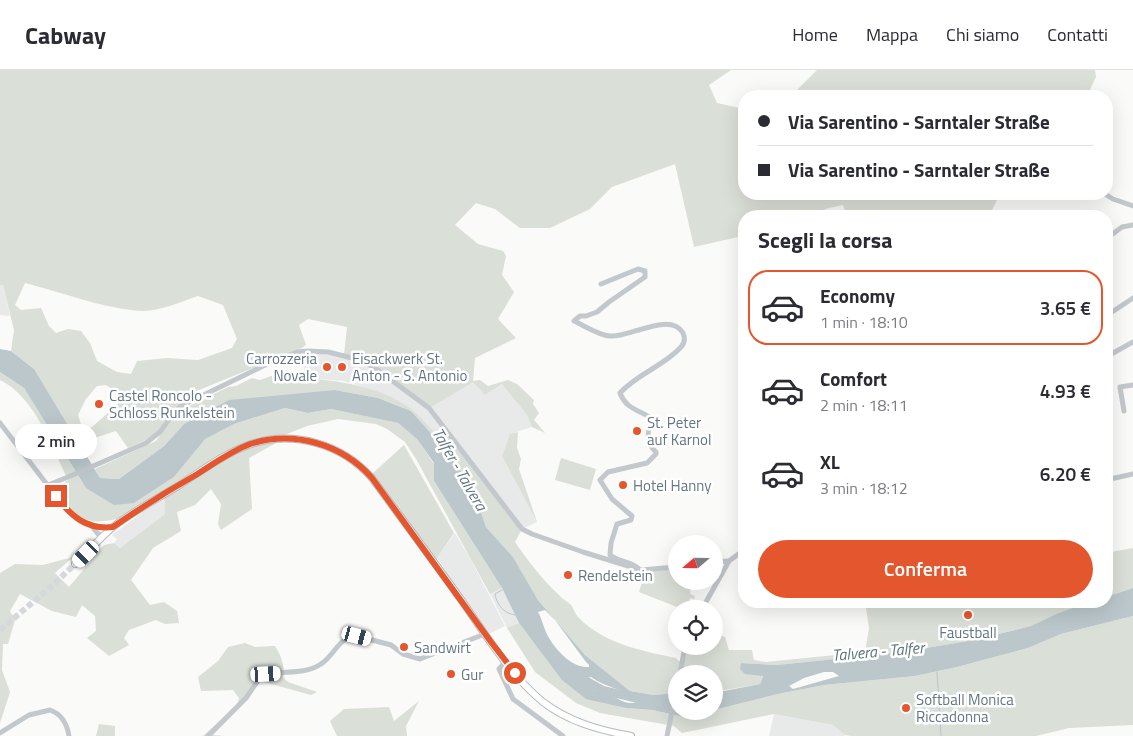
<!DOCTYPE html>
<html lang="it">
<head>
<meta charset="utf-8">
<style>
	:root { --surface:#fff; --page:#f2f2f3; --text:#2b2b33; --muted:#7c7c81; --line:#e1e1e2; --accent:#e4572e }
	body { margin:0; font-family:"Titillium Web",sans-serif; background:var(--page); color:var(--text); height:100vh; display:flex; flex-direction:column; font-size:19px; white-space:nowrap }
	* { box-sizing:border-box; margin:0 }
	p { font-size:16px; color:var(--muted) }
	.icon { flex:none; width:28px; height:28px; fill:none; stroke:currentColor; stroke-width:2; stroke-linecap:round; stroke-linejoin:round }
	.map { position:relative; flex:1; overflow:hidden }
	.sheet { position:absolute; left:738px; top:140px; width:375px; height:398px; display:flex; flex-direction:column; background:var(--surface); border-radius:20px; box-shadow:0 5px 20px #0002 }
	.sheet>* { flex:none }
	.top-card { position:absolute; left:738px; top:20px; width:375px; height:110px; border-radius:20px; box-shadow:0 5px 20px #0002; display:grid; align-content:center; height:110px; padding:0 20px; background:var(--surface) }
	.needle { width:32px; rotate:250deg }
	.fabs { position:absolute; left:668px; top:465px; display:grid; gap:10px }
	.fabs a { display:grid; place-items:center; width:55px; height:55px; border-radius:50%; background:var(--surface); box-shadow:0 5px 20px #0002; font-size:25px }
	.end { position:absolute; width:22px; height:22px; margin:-11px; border:6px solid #e4572e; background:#fff; box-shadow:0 0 0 2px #fff }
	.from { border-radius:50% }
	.bubble { position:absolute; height:35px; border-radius:18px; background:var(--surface); box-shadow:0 5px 20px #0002; font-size:16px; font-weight:600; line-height:35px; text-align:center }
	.car { position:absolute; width:15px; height:30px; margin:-15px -8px; border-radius:6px; box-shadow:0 0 4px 1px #0007; background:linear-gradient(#fff 24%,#345 0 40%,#fff 0 76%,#345 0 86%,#fff 0) }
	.top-card b { display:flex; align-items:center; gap:18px; height:48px; font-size:19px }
	.top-card b+b { border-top:1px solid var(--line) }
	.top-card i { width:12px; height:12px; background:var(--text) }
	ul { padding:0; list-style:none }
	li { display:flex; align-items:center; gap:15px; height:75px; margin:0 10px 8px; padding:0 10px; border:2px solid transparent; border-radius:20px }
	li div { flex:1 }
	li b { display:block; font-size:19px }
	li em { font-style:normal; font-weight:600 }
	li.selected { border-color:var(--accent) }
	li>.icon { width:45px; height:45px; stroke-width:1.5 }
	h2 { padding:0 20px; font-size:22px; line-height:60px }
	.cta { display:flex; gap:10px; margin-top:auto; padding:10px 20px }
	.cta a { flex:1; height:58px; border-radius:30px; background:var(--accent); color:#fff; font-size:20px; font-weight:600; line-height:58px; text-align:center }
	header { display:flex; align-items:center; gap:30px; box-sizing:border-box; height:70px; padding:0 25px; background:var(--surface); border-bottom:1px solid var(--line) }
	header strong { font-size:24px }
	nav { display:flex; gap:28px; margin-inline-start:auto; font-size:18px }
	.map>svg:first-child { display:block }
</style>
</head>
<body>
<header>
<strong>Cabway</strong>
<nav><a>Home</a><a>Mappa</a><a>Chi siamo</a><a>Contatti</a></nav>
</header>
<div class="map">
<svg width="1133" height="666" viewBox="0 0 1133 666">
	<rect width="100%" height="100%" fill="#fafaf8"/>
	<!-- built -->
	<g fill="#e8e9e9">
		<path d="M0,214L3,215L10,246L0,245Z"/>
		<path d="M306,281L473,311L485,325L502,314L527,345L532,357L510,364L502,386L537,452L522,459L438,366L412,340L401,332L372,320L344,311L303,308Z"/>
		<path d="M163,427L165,431V444L120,478L114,473L117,469L112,465Z"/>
		<path d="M455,463L470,488L505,556L491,563L485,564L442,504L446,501L437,488Z"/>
		<path d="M502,518L519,553L507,558L490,524Z"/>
		<path d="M774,644L833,655L845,665L844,666H769Z"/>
	</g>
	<!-- green -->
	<g fill="#dadfd7" fill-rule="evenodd">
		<path d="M0,0H731L709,15L717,33L744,39V124H1000L989,146H847L843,135L825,139L827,146H744V181L738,167L694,177L675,94L612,117L590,139L550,158H520L495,139L476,133L455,155L478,174L503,181L506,186L502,205L514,222L498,249L516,268L475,288L473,311L480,310L488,316L508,310L517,314L534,330L533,334L539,343L534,350L545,363L532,357L527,345L502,314L485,325L473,312L431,337L375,297L344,285L347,257L308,249L299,255L306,275L302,278L182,327V332L170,342L158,361L150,368L128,378L116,361L79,373L33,298L11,281L14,260L3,215H0ZM25,213C61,222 105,239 142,241C161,241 180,232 198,226L223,235L237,269L232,278L198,290L167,288L137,291L131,304L117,302L97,291L90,273L81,261L68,259L56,263L49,256L41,238L21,240L15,235ZM106,315L115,321L118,334L92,357L83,360L78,345L86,329L97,316Z"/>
		<path d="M817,0H1095L1096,7L1088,24L1083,26H791Z"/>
		<path d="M0,302L24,318L86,418L134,433L174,407L204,369L234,354L285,338L308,343L331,339L398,353L417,369L434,394V411L502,518L490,524L416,389L405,372L387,359L376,354L338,349L307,356L287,364L265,367V371L276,373L249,388L252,439L221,460L218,454L221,434L211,419L195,435L177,442L181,461L153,478L131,510L150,535L164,532L177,541L179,553L165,554L156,550L129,560L124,568L129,575L109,586L87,568L96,561L95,546L82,535L76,547L52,541L20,524L10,541L15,550L8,574H3L2,600L10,622L0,653V503L15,494L43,495L73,487L55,503L69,517L104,475L114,473L120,478L165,444V431L163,427L214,397L212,395L117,449C84,456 77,448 59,423L60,416L68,410C52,377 35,327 0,310Z"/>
		<path d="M303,302V308C340,311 379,316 410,338C420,346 429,357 438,366L450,365L522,459L515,472C528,491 542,509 559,525C562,529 567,531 571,535C574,539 575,544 579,548C605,574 642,581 676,588L679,591L684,592L688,576H714V563L725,567L729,580H752L754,590L766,592L865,582L869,558L865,531H1093L1058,543L1031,556L974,570L902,582L777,595L741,593L763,605L760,614L714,622V604H676V623L654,625L630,621L585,585L538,530L513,487L486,457L476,428L453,388L411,341L378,328L335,320L184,354L164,376L119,409L100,408L95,399L156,371L177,342L228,317L236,316L252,308L260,310L280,303Z"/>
		<path d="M518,362L517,378L521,389L519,399L537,452L502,386L510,364Z"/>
		<path d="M404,375L454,463L435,491L373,403Z"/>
		<path d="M561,388L596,399L590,420L555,410Z"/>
		<path d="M1133,478V518L1106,527V483Z"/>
		<path d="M676,499V511L704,512L702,518H691L690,524L695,526L694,529L690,528L687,539H682L639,522L645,502Z"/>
		<path d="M1133,546V655L1069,658L1036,666H851L845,665L833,655L774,644L682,663L674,656L600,643L576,633L535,602L507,558L519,553L562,609L626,638L652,640L684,647L714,641V640L778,624L824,615L915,606L957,597L1028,578L1061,564Z"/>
		<path d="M245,573L255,577L275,576C281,586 285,595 283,607L288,612L317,622L311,625L260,611L248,629L213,665L225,666H203L237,635L239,628L233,620L201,621L198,607L218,591L228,577Z"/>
		<path d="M419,631L406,656L407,666H337L330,651L344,639L389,637L394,651Z"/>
		<path d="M99,654L115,656V666H96Z"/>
	</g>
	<!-- water -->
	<g fill="#bbc7cb" fill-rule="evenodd">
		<path d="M0,279L11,281L34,299L100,408L119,409L164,376L184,354L229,330L335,320L378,328L411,341L453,388L476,428L486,457L513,487L538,530L585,585L630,621L654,625L676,623V641H680L684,645L697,641H708L684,647L652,640L626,638L586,629L562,610L519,553L502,518L434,411V393L417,369L398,353L331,339L308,343L285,338L234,354L205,369L174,407L134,433L114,435L86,418L24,318L0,302ZM545,540L555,550L586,592L589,595V597C570,599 549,573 544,557C542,552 541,547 538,542ZM591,607C606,618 625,619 641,631C624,637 621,628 607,624C596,621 595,624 587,613L586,608Z"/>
		<path d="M1133,518V546L1061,564L1028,578L957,597L915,606L824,615L778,624L714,640V623L760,614L763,606L745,604L740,599L741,593L777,595L902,582L974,570L1031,556L1058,543L1093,531H1106V527ZM824,602H833L839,606L793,619L789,616L804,608Z"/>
	</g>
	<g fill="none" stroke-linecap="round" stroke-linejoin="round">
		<!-- stream -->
		<g stroke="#bbc7cb" stroke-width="1">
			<path d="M742,165L744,167"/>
			<path d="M502,520L495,524C497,535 504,544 516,545"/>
			<path d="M937,602L941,666"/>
		</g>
		<!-- river -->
		<path stroke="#bbc7cb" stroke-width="9" d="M577,606L602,620L647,631"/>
		<!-- major-tunnel -->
		<path stroke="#d5d9db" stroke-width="6" stroke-dasharray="6 3" stroke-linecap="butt" d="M0,560L52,516L75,494"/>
		<defs>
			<path id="major" d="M75,494C88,482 100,468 113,457C133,441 157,429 178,416C201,401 225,383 251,374C294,360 342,374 372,408C402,449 433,490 462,531C486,565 510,605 543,632C569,652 599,660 631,666"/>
		</defs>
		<!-- major casing -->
		<use href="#major" stroke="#b5babe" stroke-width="8"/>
		<!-- minor -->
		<g stroke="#c3c8cc" stroke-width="5">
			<path d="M1105,124L1113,129L1133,136"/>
			<path d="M1106,169L1122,157L1133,155"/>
			<path d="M601,214L638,199L645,201V207L609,232L597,242L586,246H580L574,251C585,256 598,265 610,266C629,268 670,241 683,263C685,268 685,273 681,277C664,296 637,304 620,323C626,339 639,340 651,348C648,360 645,373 656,382V384L647,393L608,402L600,410L612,429L632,446L631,450L617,454L611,473L610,485C618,492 631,491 639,499"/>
			<path d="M1106,246L1133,228"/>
			<path d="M1106,287L1133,272"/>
			<path d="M1124,341L1120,317L1133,315"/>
			<path d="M0,353L65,438C79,451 93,459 113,457"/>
			<path d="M1106,410L1133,404"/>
			<path d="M48,415L68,407L146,373L160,362L174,342L181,336L263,296L297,282L308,281L328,282L360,290L375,298L429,338L522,459L532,464L583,482L641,500L676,497"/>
			<path d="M91,455L98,464L104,465"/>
			<path d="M714,492L729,491"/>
			<path d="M702,539L729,491L744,480"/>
			<path d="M506,591L499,599L513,629L563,666"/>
			<path d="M680,604L685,576"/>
			<path d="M0,663L29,645L50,640C62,644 67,654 69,666"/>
			<path d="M208,666L246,628L261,606C280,599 303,606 321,594C334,586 340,565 357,566L391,575L403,584L420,589L485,564"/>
			<path d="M667,666L676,622"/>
		</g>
		<!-- major -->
		<use href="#major" stroke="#fff" stroke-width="6"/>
	</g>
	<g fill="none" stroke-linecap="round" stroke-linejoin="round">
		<!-- route -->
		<path stroke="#e4572e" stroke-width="6" d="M56,426C71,446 86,460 113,457C139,439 166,422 194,406C212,395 229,382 250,374C294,360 342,374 372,408L491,572L515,603"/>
	</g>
	<!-- markers -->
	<g fill="#e4572e" stroke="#fff" stroke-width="2">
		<circle cx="327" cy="297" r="5"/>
		<circle cx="342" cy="297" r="5"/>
		<circle cx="99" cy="334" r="5"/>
		<circle cx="637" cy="361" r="5"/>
		<circle cx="623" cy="415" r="5"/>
		<circle cx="568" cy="505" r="5"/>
		<circle cx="968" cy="545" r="5"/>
		<circle cx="404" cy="577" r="5"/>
		<circle cx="451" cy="604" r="5"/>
		<circle cx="906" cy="638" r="5"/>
	</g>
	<g text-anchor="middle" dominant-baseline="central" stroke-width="5" stroke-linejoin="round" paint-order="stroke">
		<!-- poi labels -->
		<g font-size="15" fill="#657683" stroke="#fff" text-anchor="start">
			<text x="317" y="288" text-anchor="end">Carrozzeria<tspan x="317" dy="17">Novale</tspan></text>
			<text x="352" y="288">Eisackwerk St.<tspan x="352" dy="17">Anton - S. Antonio</tspan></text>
			<text x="109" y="325">Castel Roncolo -<tspan x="109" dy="17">Schloss Runkelstein</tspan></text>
			<text x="647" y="352">St. Peter<tspan x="647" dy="17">auf Karnol</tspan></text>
			<text x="633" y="415">Hotel Hanny</text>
			<text x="578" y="505">Rendelstein</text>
			<text x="968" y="562" text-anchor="middle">Faustball</text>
			<text x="414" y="577">Sandwirt</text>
			<text x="461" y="604">Gur</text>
			<text x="916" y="629">Softball Monica<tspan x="916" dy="17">Riccadonna</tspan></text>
		</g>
		<!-- water labels -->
		<g font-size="16" font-style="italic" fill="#60757c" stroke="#fff">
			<text transform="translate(460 399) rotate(60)">Talfer - Talvera</text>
			<text transform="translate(878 581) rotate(-5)">Talvera - Talfer</text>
		</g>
	</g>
</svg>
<div class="fabs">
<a><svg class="needle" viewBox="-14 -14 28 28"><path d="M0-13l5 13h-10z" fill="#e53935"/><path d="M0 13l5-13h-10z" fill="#7c7c81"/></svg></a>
<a><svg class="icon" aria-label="locate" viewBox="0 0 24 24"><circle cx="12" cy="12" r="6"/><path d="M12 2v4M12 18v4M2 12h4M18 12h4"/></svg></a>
<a><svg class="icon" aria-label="layers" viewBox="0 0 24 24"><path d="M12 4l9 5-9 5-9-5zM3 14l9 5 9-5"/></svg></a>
</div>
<i class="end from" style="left:515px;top:603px"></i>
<i class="end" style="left:56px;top:426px"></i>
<div class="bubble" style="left:15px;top:354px;width:82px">2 min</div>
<i class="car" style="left:86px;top:484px;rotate:225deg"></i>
<i class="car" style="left:357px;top:566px;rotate:105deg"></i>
<i class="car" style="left:266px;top:604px;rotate:87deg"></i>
<div class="top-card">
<b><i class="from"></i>Via Sarentino - Sarntaler Straße</b>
<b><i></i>Via Sarentino - Sarntaler Straße</b>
</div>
<section class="sheet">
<h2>Scegli la corsa</h2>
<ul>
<li class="selected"><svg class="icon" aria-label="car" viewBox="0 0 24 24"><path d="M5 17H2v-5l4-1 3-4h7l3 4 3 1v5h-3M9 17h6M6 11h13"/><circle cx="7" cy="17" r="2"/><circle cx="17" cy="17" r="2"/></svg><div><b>Economy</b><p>1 min · 18:10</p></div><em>3.65 €</em></li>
<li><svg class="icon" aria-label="car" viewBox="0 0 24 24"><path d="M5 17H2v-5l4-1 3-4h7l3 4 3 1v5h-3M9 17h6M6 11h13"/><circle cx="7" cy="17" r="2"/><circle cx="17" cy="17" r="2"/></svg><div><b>Comfort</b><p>2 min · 18:11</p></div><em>4.93 €</em></li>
<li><svg class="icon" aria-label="car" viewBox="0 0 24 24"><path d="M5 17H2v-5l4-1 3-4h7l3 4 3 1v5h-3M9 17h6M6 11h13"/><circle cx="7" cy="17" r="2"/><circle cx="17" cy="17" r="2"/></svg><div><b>XL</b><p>3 min · 18:12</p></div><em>6.20 €</em></li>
</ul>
<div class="cta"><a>Conferma</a></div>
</section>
</div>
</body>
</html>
